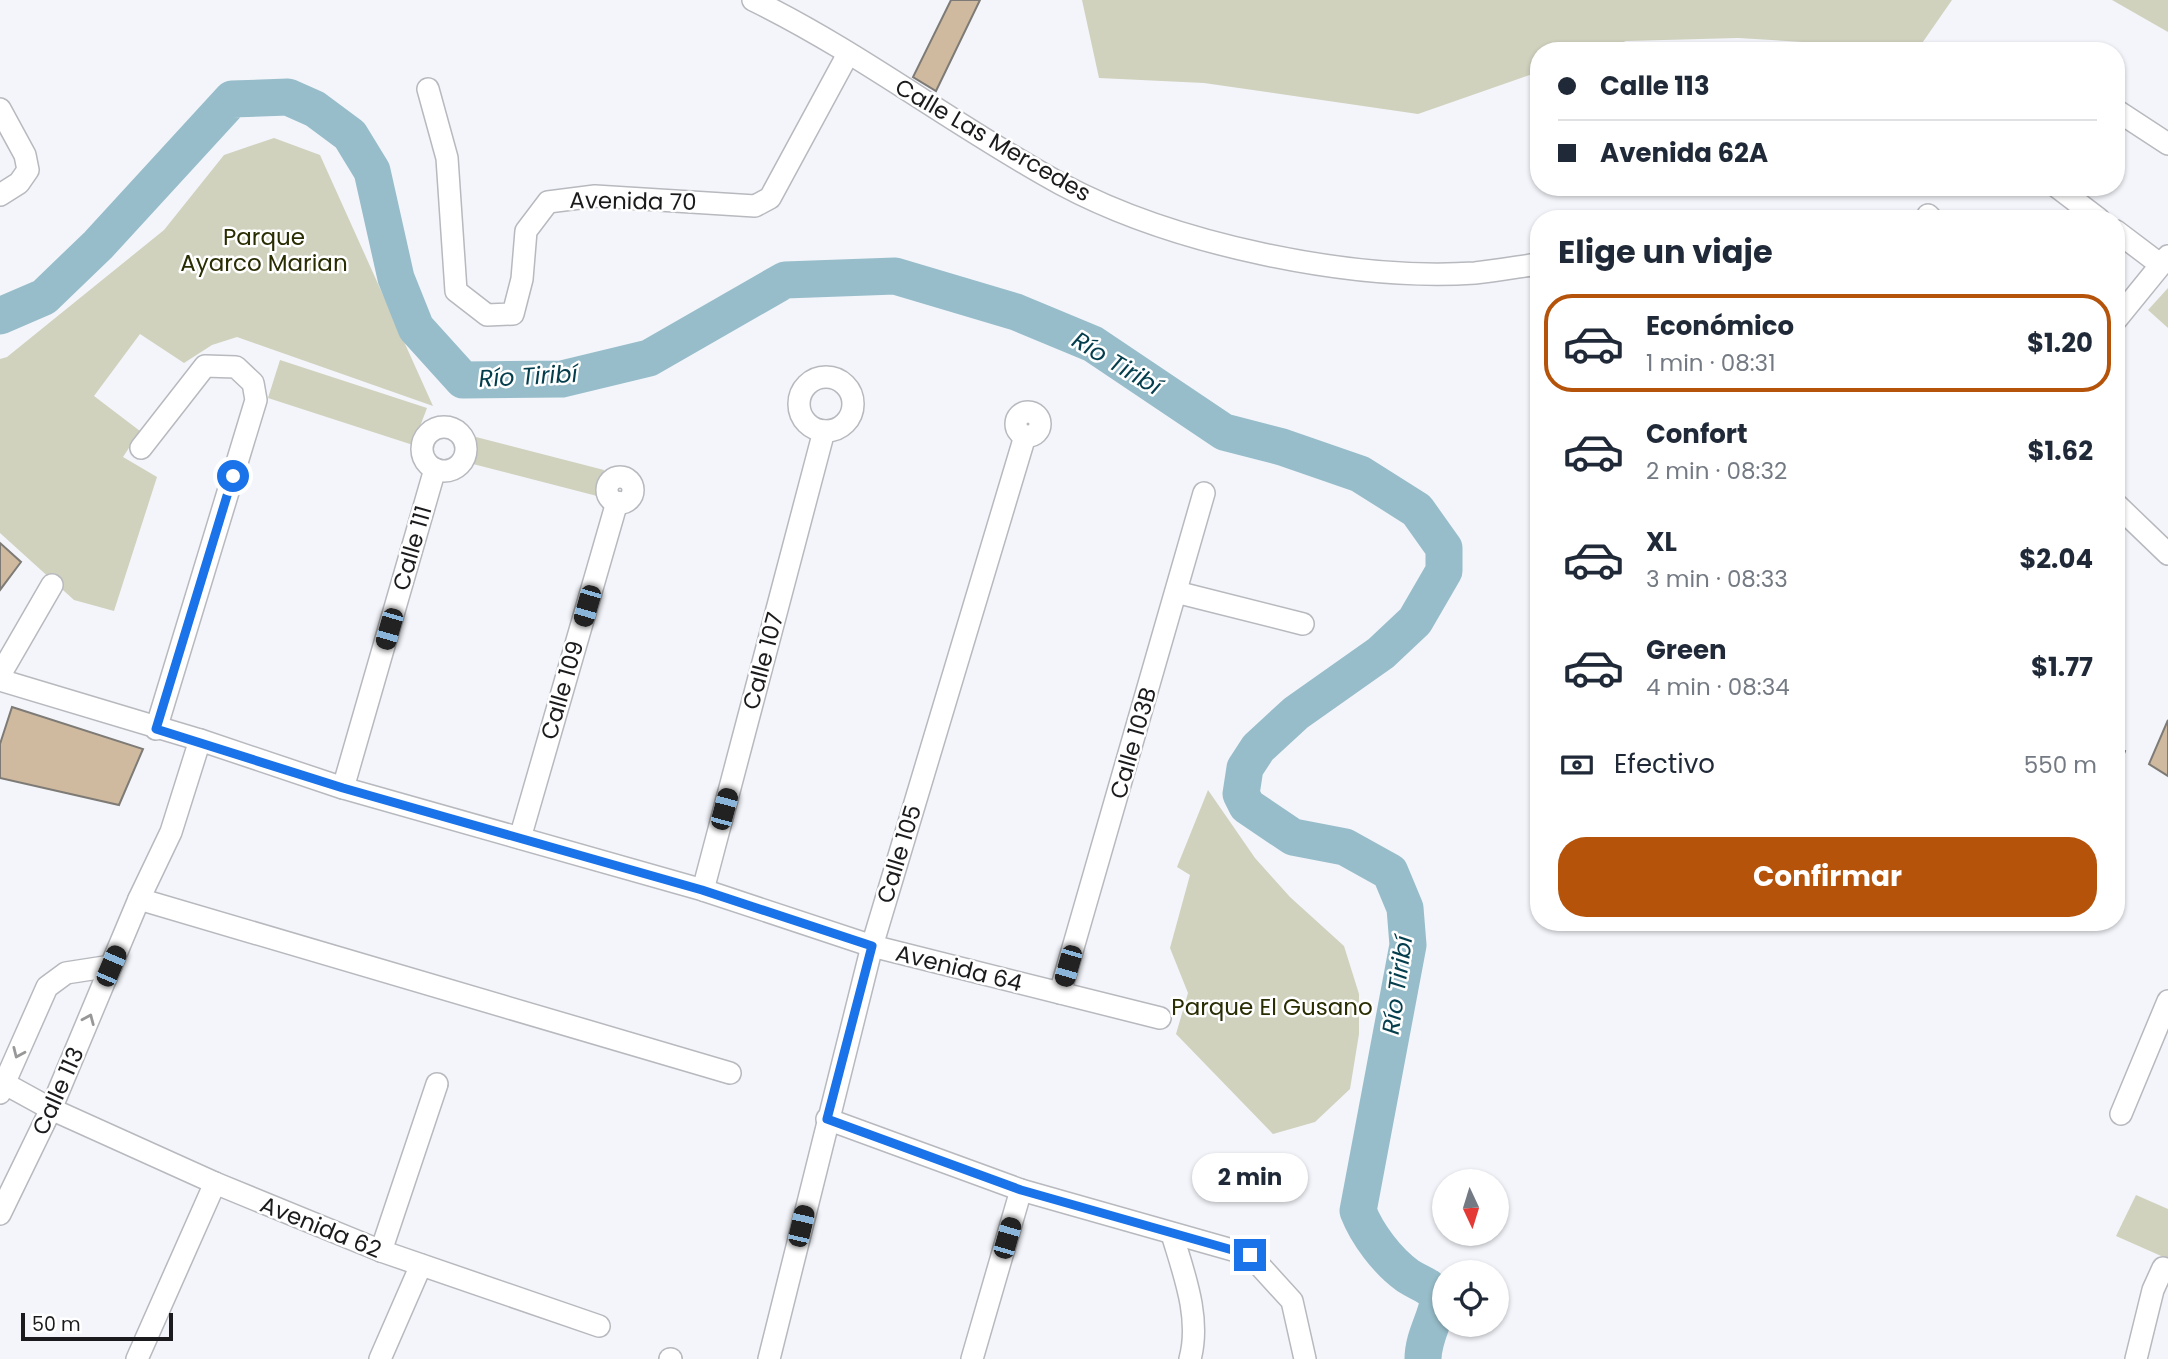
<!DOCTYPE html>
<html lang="es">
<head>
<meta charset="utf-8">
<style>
	:root { --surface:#fff; --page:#f2f2f3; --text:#1f2937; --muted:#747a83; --line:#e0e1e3; --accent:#b45309 }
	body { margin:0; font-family:Poppins,sans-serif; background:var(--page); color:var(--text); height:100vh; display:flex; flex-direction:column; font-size:26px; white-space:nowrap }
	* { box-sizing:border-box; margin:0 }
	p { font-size:23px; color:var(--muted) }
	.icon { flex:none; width:38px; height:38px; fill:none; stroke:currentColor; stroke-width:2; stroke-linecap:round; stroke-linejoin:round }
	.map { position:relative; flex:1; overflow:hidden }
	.details { position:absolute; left:1530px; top:210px; width:595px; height:721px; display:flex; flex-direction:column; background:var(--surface); border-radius:28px; box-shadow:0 2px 5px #0004 }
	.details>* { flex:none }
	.guide { position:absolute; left:1530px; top:42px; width:595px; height:154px; border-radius:28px; box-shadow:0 2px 5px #0004; display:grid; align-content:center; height:154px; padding:0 28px; background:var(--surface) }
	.needle { width:46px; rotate:176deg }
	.tools { position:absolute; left:1432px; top:1169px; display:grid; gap:14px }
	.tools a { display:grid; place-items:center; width:77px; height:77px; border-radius:50%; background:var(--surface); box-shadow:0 2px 5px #0004; font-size:35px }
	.scale { position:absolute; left:21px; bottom:18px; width:152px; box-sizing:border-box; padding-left:7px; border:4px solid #1b1b1d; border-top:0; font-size:19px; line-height:24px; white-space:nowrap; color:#1b1b1d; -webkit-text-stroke:5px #fff; paint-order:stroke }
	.end { position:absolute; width:32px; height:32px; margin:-16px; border:9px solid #1a73e8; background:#fff; box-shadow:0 0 0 4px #fff }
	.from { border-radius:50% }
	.bubble { position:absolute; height:49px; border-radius:24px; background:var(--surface); box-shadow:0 2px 5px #0004; font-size:23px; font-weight:700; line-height:49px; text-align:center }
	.car { position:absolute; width:21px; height:42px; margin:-21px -10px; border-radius:9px; box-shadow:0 0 5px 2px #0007; background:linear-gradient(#222 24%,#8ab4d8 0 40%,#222 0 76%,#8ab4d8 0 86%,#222 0) }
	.guide b { display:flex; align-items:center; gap:24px; height:66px; font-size:26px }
	.guide b+b { border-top:2px solid var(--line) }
	.guide i { width:18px; height:18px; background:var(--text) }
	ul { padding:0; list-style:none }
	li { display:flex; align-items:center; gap:21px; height:98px; margin:0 14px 10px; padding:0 14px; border:4px solid transparent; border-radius:28px }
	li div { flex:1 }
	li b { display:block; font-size:26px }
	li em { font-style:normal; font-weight:700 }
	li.selected { border-color:var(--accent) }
	li>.icon { width:63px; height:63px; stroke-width:1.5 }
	h2 { padding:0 28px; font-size:32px; line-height:84px }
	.pay { display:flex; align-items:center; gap:18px; height:77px; padding:0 28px; font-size:26px }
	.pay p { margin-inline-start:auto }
	.action { display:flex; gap:14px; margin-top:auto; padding:14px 28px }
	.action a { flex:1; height:80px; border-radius:28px; background:var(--accent); color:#fff; font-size:28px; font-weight:700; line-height:80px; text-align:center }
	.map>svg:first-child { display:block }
</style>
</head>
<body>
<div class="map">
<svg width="2168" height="1359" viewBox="0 0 2168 1359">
	<rect width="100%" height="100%" fill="#f3f5fa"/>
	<!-- green -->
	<g fill="#d0d2be">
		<path d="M1082,0H1952L1918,49L1738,38L1626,41L1599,51H1538V72L1418,114L1204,83L1099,78Z"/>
		<path d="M2112,0H2168V32Z"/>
		<path d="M274,138L320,155L433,406L237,337L212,345L184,363L140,334L94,396L140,431L123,457L157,477L114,611L74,600L0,533V359L7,357L164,230L224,155Z"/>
		<path d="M2168,288V328L2148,310Z"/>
		<path d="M280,360L427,408L413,445L268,398Z"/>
		<path d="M476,437L604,470L597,496L469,463Z"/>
		<path d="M1208,790L1255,858L1290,897L1344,946L1359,994V1034L1350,1089L1315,1122L1273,1134L1176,1034L1188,993L1170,948L1190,875L1177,867Z"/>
		<path d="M2136,1195L2168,1209V1259L2116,1236Z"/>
	</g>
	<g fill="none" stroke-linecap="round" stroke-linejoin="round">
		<!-- river -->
		<path stroke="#97bdca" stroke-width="37" d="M0,316L44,297L98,245L232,99L288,97L315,109L350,135L372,171L396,278L416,328L463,380L562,379L649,358L785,280L895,276L1016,312L1093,344L1224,432L1282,447L1360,474L1417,510L1444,548V571L1415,621L1381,653L1296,713L1258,748L1245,768L1241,794L1247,806L1293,837L1345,847L1390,872L1405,908L1408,945L1358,1211C1367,1234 1387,1261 1408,1276C1422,1285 1427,1283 1439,1298C1436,1319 1423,1337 1423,1359"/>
	</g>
	<!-- building -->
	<g fill="#cfba9f" stroke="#7e7b76" stroke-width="2">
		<path d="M951,0H980L936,91L913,77Z"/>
		<path d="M0,543L21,562L0,590Z"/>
		<path d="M12,707L143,749L119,805L0,778V744Z"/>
		<path d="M2168,720V776L2149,764Z"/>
		<path d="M2116,747L2125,751L2116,775Z"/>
	</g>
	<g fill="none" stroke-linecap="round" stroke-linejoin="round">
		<defs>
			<g id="street">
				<path d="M753,0C860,52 956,127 1061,184C1173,244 1349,281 1475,273C1496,271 1517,267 1538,264"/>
				<path d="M428,89L447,158L456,291L487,315L513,314L522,279L526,231L548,202L595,196L755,206L770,198L848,54"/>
				<path d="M0,109L25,155L28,170L19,183L0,195"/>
				<path d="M2116,110L2168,144"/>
				<path d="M2057,187L2099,219"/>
				<path d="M1928,215L1932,219"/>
				<path d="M2116,231L2161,265"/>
				<path d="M2116,320L2168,256"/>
				<circle cx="826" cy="404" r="27"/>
				<circle cx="1028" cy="424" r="12"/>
				<circle cx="444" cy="449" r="22"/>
				<path d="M141,448L205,366L236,367L253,383L256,400L156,729"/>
				<circle cx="620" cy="490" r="13"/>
				<path d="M2116,504L2168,554"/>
				<path d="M1176,592L1303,624"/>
				<path d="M0,675L52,585"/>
				<path d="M0,680L200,740L343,788L703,890L872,946L1160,1018"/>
				<path d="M343,788L435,469"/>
				<path d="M520,838L617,502"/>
				<path d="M703,890L824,431"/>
				<path d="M139,899L730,1073"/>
				<path d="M1060,993L1204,493"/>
				<path d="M0,1081L51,1109L215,1183L381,1251L599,1326"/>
				<path d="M0,1093L47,987L66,973L111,966"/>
				<path d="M2121,1114L2168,1001"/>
				<path d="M827,1119L1021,1190L1250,1255L1292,1301L1305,1359"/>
				<path d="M0,1214L51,1109L139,899L171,832L200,740"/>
				<path d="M1172,1234C1184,1274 1201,1318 1190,1359"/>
				<path d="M381,1251L437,1084"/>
				<path d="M137,1359L215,1183"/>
				<path d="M380,1359L421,1265"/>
				<path d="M670,1359H671"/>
				<path d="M769,1359L872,946L1025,436"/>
				<path d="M972,1359L1021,1190"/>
				<path d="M2136,1359L2153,1290L2163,1268L2168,1270"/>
			</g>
		</defs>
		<!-- street casing -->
		<use href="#street" stroke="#b7b9be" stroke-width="24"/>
		<!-- street -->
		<use href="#street" stroke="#fff" stroke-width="21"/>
	</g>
	<!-- one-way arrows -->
	<defs><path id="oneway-chevron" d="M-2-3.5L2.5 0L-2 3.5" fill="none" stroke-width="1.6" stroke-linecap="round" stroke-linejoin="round" transform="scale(1.75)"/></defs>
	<g stroke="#989899">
		<use href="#oneway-chevron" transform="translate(89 1019) rotate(-67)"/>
		<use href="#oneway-chevron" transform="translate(18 1053) rotate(114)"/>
	</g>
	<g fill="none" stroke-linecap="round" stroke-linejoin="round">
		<!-- route -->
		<path stroke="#1a73e8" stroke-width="9" d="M233,476L156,729L343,788L702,890L872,946L827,1119L1021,1190L1250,1255"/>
	</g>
	<g text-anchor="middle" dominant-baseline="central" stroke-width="5" stroke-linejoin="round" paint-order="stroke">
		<!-- street labels -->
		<g font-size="23" fill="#1b1b1d" stroke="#fff">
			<text transform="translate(993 140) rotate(30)">Calle Las Mercedes</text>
			<text transform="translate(633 201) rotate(1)">Avenida 70</text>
			<text transform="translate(412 548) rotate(-74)">Calle 111</text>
			<text transform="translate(763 661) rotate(-75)">Calle 107</text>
			<text transform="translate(562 690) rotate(-74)">Calle 109</text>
			<text transform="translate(1133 743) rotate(-74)">Calle 103B</text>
			<text transform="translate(899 854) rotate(-73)">Calle 105</text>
			<text transform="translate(959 968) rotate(14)">Avenida 64</text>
			<text transform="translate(58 1091) rotate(-66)">Calle 113</text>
			<text transform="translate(321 1227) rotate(22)">Avenida 62</text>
		</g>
		<!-- park labels -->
		<g font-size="23" fill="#2a2c02" stroke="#fff">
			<text x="264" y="237">Parque<tspan x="264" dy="26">Ayarco Marian</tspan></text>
			<text x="1272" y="1007">Parque El Gusano</text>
		</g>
		<!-- water labels -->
		<g font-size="24" font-style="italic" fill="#043e4d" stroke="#fff">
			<text transform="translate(1117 363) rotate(31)">Río Tiribí</text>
			<text transform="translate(528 376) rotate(-3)">Río Tiribí</text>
			<text transform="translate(1397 985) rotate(-82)">Río Tiribí</text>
		</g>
	</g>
</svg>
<div class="tools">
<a><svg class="needle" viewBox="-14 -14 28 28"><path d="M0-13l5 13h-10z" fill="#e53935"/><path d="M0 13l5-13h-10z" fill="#747a83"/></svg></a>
<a><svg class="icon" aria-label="locate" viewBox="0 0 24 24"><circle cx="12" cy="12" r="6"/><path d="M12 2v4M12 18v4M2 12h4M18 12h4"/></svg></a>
</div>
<div class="scale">50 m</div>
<i class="end from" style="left:233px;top:476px"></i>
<i class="end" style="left:1250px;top:1255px"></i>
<div class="bubble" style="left:1192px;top:1153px;width:116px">2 min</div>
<i class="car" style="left:587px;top:606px;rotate:196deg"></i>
<i class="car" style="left:389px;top:629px;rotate:196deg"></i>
<i class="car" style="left:724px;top:809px;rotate:15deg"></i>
<i class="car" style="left:111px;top:966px;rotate:23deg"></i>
<i class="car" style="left:1068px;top:966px;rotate:196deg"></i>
<i class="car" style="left:801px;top:1226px;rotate:13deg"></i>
<i class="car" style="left:1007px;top:1238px;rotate:16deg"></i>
<div class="guide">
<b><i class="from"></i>Calle 113</b>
<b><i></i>Avenida 62A</b>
</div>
<section class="details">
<h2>Elige un viaje</h2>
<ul>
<li class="selected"><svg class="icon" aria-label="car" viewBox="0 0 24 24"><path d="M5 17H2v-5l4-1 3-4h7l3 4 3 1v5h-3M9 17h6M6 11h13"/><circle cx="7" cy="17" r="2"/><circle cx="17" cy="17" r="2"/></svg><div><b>Económico</b><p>1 min · 08:31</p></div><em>$1.20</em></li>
<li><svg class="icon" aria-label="car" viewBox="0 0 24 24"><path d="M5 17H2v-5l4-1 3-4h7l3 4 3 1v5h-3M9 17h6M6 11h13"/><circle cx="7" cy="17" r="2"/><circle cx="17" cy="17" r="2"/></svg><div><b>Confort</b><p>2 min · 08:32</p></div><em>$1.62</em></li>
<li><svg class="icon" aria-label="car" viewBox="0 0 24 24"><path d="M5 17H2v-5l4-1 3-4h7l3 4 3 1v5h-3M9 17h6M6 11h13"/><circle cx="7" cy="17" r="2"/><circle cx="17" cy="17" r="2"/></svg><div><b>XL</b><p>3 min · 08:33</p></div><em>$2.04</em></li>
<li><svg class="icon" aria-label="car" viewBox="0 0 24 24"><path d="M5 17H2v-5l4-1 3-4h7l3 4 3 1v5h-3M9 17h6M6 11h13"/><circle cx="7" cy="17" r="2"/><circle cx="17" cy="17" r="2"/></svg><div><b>Green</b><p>4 min · 08:34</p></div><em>$1.77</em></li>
</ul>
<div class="pay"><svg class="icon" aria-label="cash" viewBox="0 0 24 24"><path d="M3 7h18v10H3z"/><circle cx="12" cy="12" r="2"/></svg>Efectivo<p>550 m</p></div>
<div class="action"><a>Confirmar</a></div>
</section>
</div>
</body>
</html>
